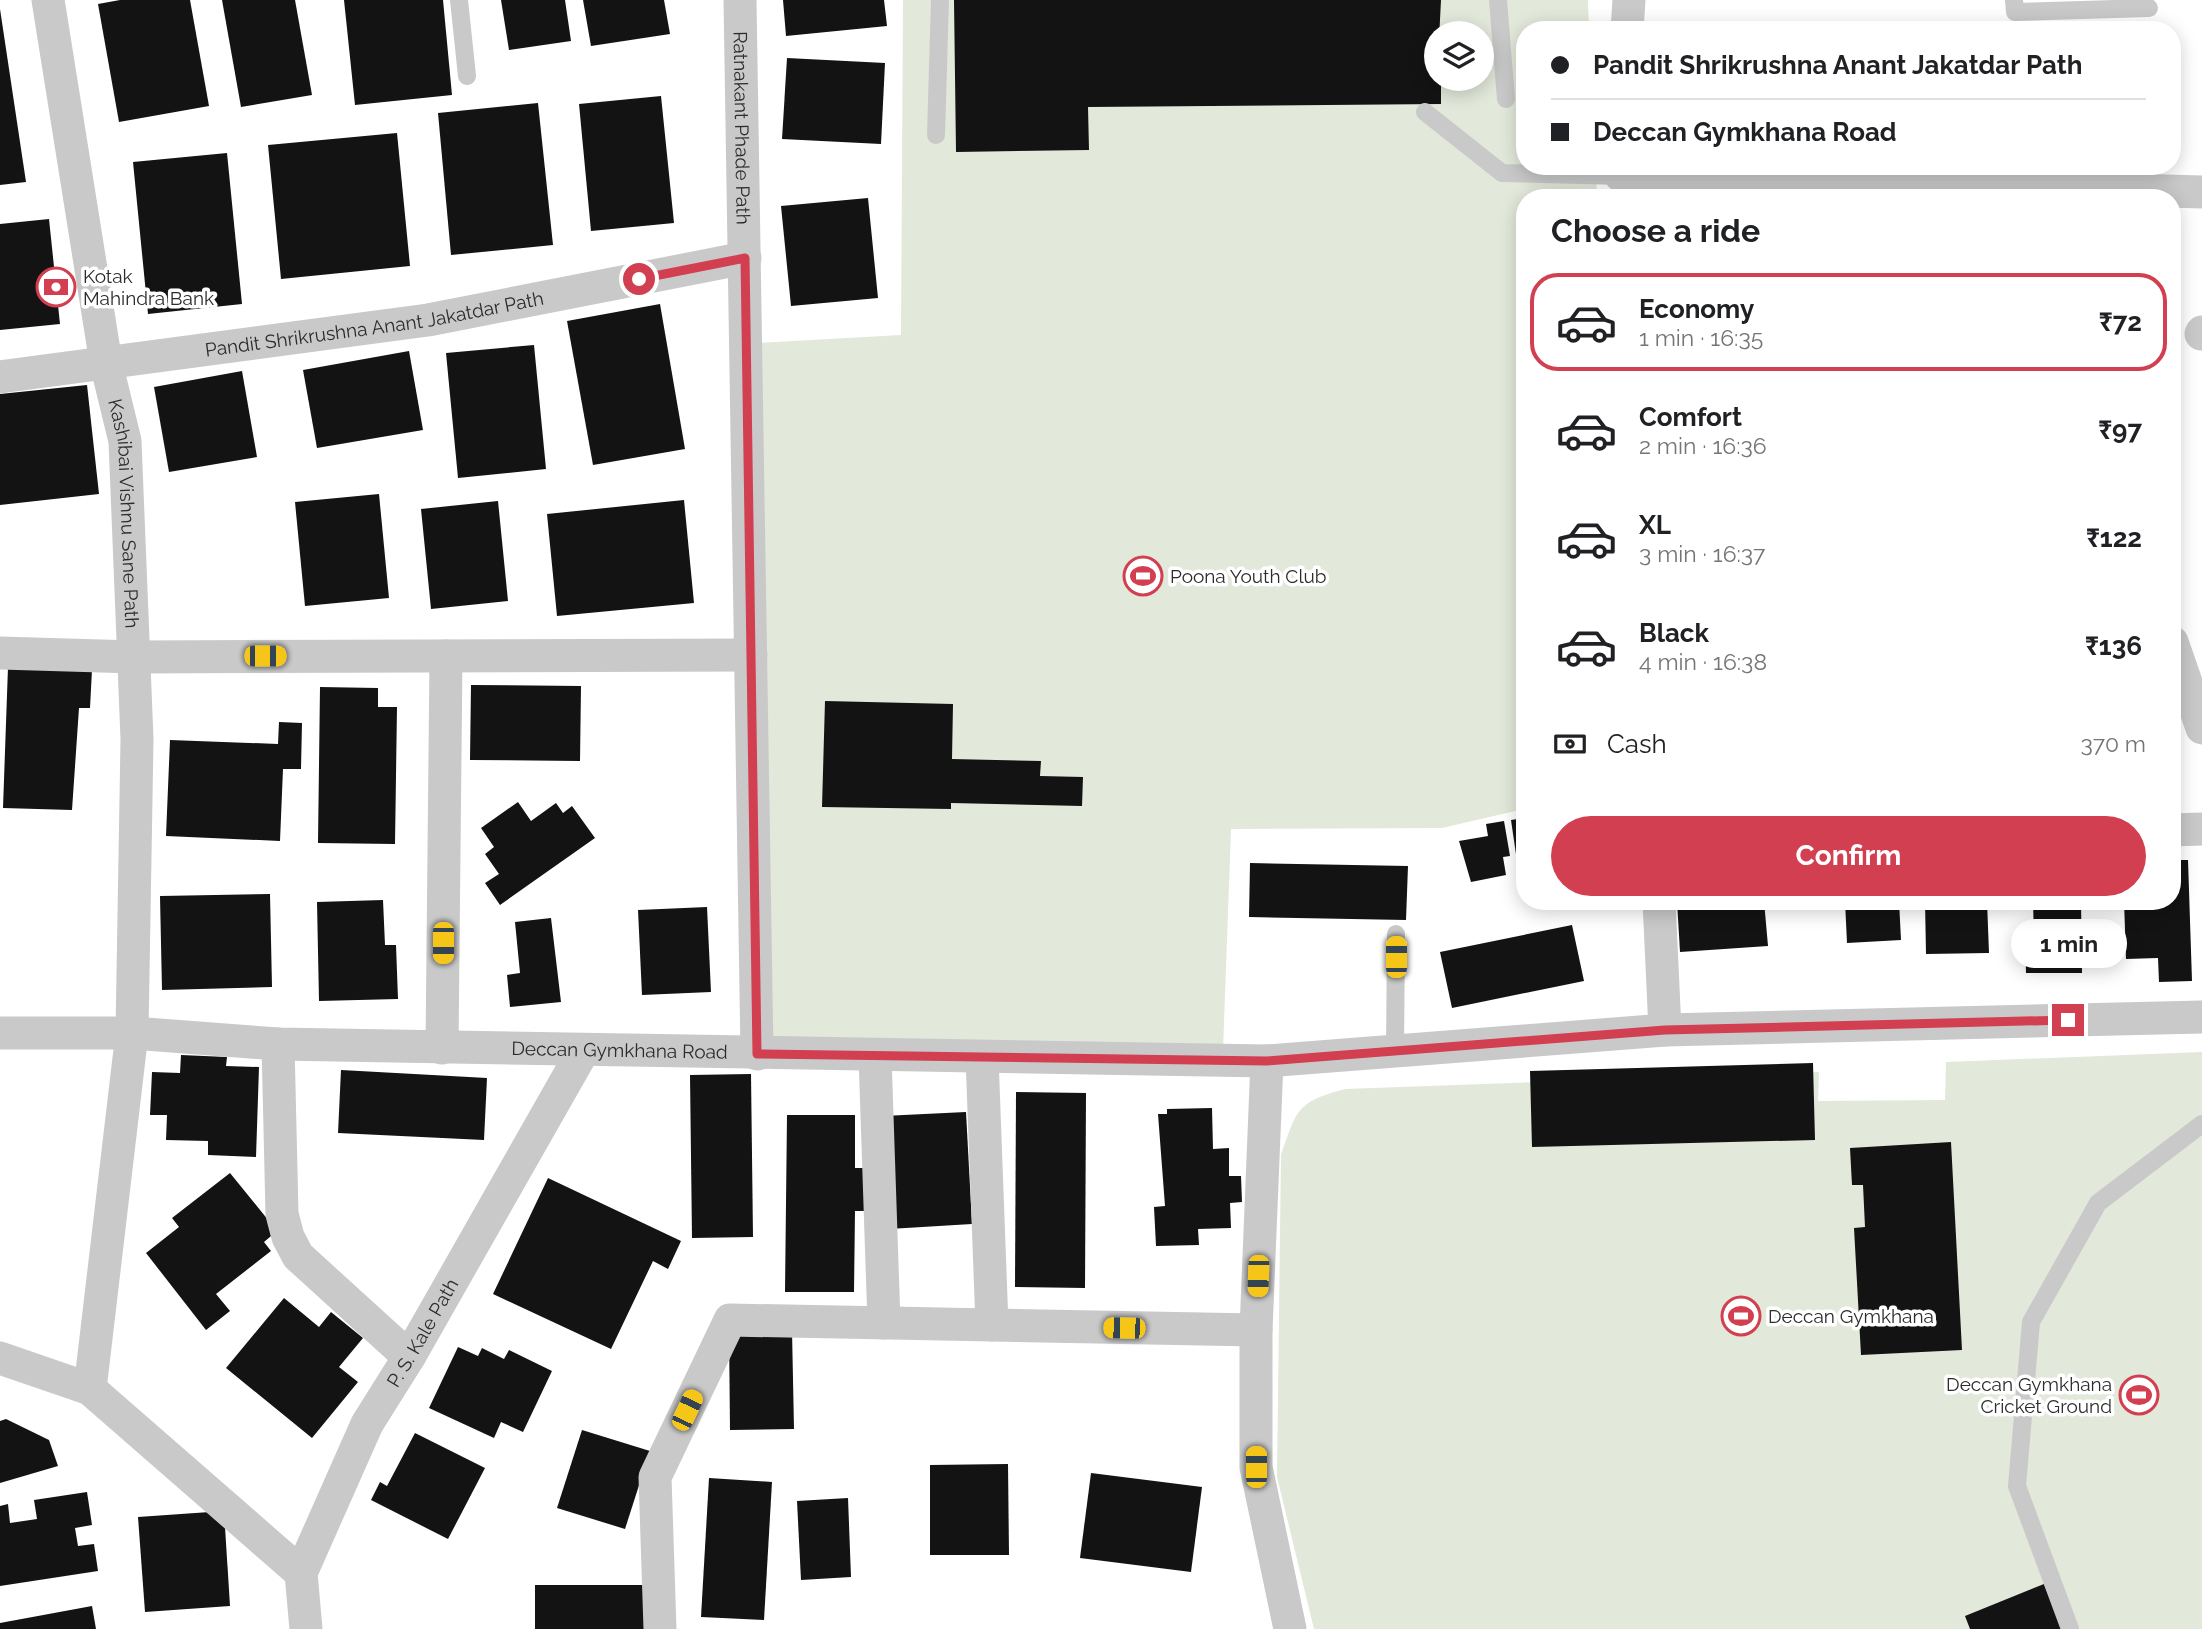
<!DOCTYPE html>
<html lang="en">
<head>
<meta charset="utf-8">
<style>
	:root { --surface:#fff; --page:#f2f2f2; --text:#202124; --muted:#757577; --line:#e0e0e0; --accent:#d13f50 }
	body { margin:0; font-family:Raleway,sans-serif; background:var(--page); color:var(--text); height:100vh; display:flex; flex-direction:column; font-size:26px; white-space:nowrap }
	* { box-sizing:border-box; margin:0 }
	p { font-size:23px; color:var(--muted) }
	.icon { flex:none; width:38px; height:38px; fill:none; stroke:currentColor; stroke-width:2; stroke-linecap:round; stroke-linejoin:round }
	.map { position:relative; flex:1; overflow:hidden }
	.panel { position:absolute; left:1516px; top:189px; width:665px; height:721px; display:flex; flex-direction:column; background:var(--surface); border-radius:28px; box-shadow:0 4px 18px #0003 }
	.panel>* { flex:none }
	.top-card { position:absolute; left:1516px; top:21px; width:665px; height:154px; border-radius:28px; box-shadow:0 4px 18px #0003; display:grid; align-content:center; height:154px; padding:0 35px; background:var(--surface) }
	.fabs { position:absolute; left:1424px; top:21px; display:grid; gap:14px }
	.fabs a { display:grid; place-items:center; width:70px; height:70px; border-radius:50%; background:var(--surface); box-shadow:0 4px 18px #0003; font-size:35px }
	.end { position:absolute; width:32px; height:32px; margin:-16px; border:9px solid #d13f50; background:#fff; box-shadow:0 0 0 4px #fff }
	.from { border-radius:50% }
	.bubble { position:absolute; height:49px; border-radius:24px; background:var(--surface); box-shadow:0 4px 18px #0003; font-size:23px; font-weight:700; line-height:49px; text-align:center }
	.car { position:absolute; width:21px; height:42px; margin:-21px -10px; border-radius:9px; box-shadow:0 0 5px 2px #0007; background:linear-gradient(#f5c518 24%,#345 0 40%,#f5c518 0 76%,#345 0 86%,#f5c518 0) }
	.top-card b { display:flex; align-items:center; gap:24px; height:66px; font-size:26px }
	.top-card b+b { border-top:2px solid var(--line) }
	.top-card i { width:18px; height:18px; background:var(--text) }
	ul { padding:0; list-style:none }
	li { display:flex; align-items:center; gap:21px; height:98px; margin:0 14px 10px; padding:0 21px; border:4px solid transparent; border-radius:28px }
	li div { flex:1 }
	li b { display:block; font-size:26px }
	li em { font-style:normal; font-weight:700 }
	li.selected { border-color:var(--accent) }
	li>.icon { width:63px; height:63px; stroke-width:1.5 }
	h2 { padding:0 35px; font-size:32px; line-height:84px }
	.pay { display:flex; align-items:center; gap:18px; height:77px; padding:0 35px; font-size:26px }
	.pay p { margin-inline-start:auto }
	.primary-button { display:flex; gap:14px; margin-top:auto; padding:14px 35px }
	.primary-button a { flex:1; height:80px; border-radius:42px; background:var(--accent); color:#fff; font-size:28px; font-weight:700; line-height:80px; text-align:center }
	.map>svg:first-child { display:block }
</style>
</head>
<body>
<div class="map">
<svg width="2202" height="1629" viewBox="0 0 2202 1629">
	<rect width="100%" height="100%" fill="#fff"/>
	<!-- green -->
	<g fill="#e2e8da" fill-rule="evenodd">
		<path d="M903,0H1588L1589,30H1524V166H1596L1597,198H1524V809L1442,828L1231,829L1223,1050L770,1043L758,343L901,335ZM1437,33H1482V79H1437Z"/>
		<path d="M2202,1052V1629H1314L1277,1477L1281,1155C1297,1110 1296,1102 1345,1089L1819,1072L1818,1101L1945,1100L1946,1062Z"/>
	</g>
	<!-- building -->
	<g fill="#131313">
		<path d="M120,0H190L209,106L119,122L98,4Z"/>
		<path d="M222,0H295L312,95L241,107Z"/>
		<path d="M344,0H443L452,95L355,105Z"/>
		<path d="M501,0H565L571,41L509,50Z"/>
		<path d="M583,0H664L670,34L591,46Z"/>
		<path d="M783,0H884L887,26L786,36Z"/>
		<path d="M954,0H1441L1437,79H1441V104L1088,107L1089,150L956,152Z"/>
		<path d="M0,9L26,182L0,185Z"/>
		<path d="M787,58L885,63L881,144L782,139Z"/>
		<path d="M661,96L674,223L591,231L579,104Z"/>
		<path d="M538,103L553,245L451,255L438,113Z"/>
		<path d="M397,133L410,266L281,279L268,145Z"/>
		<path d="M227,153L242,304L148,314L133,162Z"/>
		<path d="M868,198L878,298L791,306L781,206Z"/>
		<path d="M49,219L60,324L0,330V224Z"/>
		<path d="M660,304L685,449L593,465L567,321Z"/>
		<path d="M534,345L546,469L458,478L446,353Z"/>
		<path d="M409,351L423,430L317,448L303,370Z"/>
		<path d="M242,371L257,457L169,472L154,387Z"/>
		<path d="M87,385L99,494L0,505V394Z"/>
		<path d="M379,494L389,598L305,606L295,502Z"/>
		<path d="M684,500L694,603L557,616L547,514Z"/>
		<path d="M498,501L508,601L431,609L421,509Z"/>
		<path d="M8,667L92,670L90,708H79L72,810L3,808Z"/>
		<path d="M471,685L581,686L580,761L470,760Z"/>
		<path d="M320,687L378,688V707H397L395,844L318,843Z"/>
		<path d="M825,701L953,704L952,759L1041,761L1040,776L1083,777L1082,806L951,803V809L822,807Z"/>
		<path d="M279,722L302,723L301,769H283L280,841L166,836L170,740L278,744Z"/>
		<path d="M518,802L531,821L556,803L563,813L572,806L595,838L500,905L485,883L499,874L485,854L494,847L481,828Z"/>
		<path d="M1524,818V860L1517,861L1511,820Z"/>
		<path d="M1504,821L1510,856L1503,857L1506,875L1471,882L1459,841L1488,836L1486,824Z"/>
		<path d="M2172,860H2188L2192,981L2159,982L2158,958L2126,959L2124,901H2172Z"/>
		<path d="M1250,863L1408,866L1406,920L1249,917Z"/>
		<path d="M270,894L272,987L162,990L160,896Z"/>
		<path d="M383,900L385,945H396L398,999L319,1001L317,902Z"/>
		<path d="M1677,901H1764L1768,946L1680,952Z"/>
		<path d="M1845,901H1899L1901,940L1847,943Z"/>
		<path d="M1925,901H1987L1989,953L1926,954Z"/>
		<path d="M2033,901H2081L2082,973H2026L2025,939H2034Z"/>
		<path d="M707,907L711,992L642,995L638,910Z"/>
		<path d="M551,918L561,1002L510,1007L507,975L520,973L515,922Z"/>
		<path d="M1572,925L1584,981L1452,1008L1440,952Z"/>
		<path d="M181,1055L227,1057L226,1066L259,1067L256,1157L208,1155V1141L166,1140L167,1115H150L152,1072L180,1073Z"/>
		<path d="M1813,1063L1815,1140L1532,1147L1530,1071Z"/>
		<path d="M341,1070L487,1078L484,1140L338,1133Z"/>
		<path d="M751,1074L753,1237L692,1238L690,1075Z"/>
		<path d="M1016,1092L1086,1093L1085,1288L1015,1287Z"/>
		<path d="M1212,1108L1213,1149L1229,1148V1176H1241L1242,1202L1230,1203L1231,1228L1198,1229L1199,1245L1156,1246L1154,1207L1165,1206L1158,1114H1167V1109Z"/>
		<path d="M966,1112L972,1224L889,1229L883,1116Z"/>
		<path d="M787,1115H855V1168H870V1211H855L854,1292H785Z"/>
		<path d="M1951,1142L1962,1350L1861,1355L1854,1228L1865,1227L1863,1185H1852L1850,1148Z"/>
		<path d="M230,1173L277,1231L264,1242L271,1251L216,1294L230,1311L206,1330L146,1253L179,1227L172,1218Z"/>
		<path d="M548,1178L681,1241L668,1269L653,1261L611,1349L493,1294Z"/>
		<path d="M284,1298L319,1327L331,1312L363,1338L339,1367L358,1382L312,1438L226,1368Z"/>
		<path d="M792,1330L794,1429L730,1430L729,1331Z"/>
		<path d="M458,1347L478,1356L482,1348L504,1359L509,1350L552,1371L523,1432L501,1422L494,1438L429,1408Z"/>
		<path d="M6,1419L49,1440L58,1466L0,1483V1421Z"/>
		<path d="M582,1430L650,1451L625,1529L557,1508Z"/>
		<path d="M415,1433L485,1468L448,1539L371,1500L380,1482L387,1486Z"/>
		<path d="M1008,1464L1009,1555H930V1465Z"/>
		<path d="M1091,1473L1202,1487L1191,1572L1080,1558Z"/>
		<path d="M709,1478L772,1482L764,1620L701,1617Z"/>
		<path d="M87,1492L92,1525L75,1528L78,1546L94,1544L98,1571L0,1586V1506L8,1504L10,1523L37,1519L34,1500Z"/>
		<path d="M848,1498L851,1577L801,1580L797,1501Z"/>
		<path d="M224,1511L230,1606L145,1612L138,1517Z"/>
		<path d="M2044,1584L2062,1629H1970L1965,1616Z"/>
		<path d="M535,1585H644L645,1629H535Z"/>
		<path d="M92,1606L96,1629H0V1623Z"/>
	</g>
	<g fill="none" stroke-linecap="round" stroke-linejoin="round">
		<!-- service -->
		<g stroke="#c9c9c9" stroke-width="18">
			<path d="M459,0L467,76"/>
			<path d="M1498,0L1506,99"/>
			<path d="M2014,0L2015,12L2149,8"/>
			<path d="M1425,112L1502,173L1621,176"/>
			<path d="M936,135L940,0"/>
			<path d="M1395,1051L1396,934"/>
			<path d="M2070,1629L2017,1486L2031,1322L2098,1203L2202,1124"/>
		</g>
		<!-- minor -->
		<g stroke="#c9c9c9" stroke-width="33">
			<path id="s1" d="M48,0L106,363L125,441L137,739L132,1033L90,1389"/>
			<path id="s2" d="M740,0L757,1054"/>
			<path d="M1627,30L1629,0"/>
			<path d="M1621,176L2202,192"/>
			<path d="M2201,334L2202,332"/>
			<path id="s3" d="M0,377L428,320L745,258"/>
			<path d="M2172,642L2202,728"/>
			<path d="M0,653L135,657L751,655"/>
			<path d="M2172,830L2202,829"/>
			<path d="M1659,901L1665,1030"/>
			<path id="s4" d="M0,1033H132L278,1044L1267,1061L1665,1030L2202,1017"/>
			<path d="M278,1044L282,1214L288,1237L298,1256L409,1357"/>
			<path d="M442,1048L446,656"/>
			<path d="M875,1056L884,1323"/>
			<path d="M982,1057L992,1325"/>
			<path d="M1267,1061L1256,1330V1467L1290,1629"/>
			<path d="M0,1358L90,1389L301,1573"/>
			<path id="s5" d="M306,1629L301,1573L367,1424L409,1357L583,1051"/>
			<path d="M660,1629L655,1477L730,1320L1256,1330"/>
		</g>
	</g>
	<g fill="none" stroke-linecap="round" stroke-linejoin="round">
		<!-- route -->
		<path stroke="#d13f50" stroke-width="9" d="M639,279L745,258L757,1054L1267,1061L1665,1030L2068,1020"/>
	</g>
	<!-- icons -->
	<defs>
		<symbol id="bank-ring" viewBox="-11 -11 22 22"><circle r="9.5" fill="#fff" stroke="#d13f50" stroke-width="1.5"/><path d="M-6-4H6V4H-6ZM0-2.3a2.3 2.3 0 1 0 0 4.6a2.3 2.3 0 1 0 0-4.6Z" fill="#d13f50"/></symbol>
		<symbol id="stadium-ring" viewBox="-11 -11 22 22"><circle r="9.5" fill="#fff" stroke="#d13f50" stroke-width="1.5"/><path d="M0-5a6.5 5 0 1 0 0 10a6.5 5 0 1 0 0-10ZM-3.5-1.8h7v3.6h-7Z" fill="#d13f50"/></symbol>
	</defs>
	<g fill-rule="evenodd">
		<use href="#bank-ring" x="34" y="265" width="44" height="44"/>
		<use href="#stadium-ring" x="1121" y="554" width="44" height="44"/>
		<use href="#stadium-ring" x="1719" y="1294" width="44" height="44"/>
		<use href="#stadium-ring" x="2117" y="1373" width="44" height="44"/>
	</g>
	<g text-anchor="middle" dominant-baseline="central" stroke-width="7" stroke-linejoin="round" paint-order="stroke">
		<!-- street labels -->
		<g font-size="19" fill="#2c2c2c" stroke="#fff">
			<text stroke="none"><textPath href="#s2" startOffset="128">Ratnakant Phade Path</textPath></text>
			<text stroke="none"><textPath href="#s3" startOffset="378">Pandit Shrikrushna Anant Jakatdar Path</textPath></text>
			<text stroke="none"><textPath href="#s1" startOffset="520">Kashibai Vishnu Sane Path</textPath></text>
			<text stroke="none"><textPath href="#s4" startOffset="620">Deccan Gymkhana Road</textPath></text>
			<text stroke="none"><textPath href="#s5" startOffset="326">P. S. Kale Path</textPath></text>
		</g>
		<!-- poi labels -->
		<g font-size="19" fill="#2c2c2c" stroke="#fff" text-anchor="start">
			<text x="83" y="276">Kotak<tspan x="83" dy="22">Mahindra Bank</tspan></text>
			<text x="1170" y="576">Poona Youth Club</text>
			<text x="1768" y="1316">Deccan Gymkhana</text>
			<text x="2112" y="1384" text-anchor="end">Deccan Gymkhana<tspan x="2112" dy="22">Cricket Ground</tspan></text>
		</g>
	</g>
</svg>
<div class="fabs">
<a><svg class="icon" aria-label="layers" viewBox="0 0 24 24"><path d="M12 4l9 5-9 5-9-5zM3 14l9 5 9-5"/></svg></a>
</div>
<i class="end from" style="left:639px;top:279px"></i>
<i class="end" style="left:2068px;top:1020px"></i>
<div class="bubble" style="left:2011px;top:919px;width:116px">1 min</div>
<i class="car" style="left:265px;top:656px;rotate:90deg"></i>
<i class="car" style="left:443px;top:943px;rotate:180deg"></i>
<i class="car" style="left:1396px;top:957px;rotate:0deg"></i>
<i class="car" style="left:1258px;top:1276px;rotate:182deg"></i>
<i class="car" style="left:1124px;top:1328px;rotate:271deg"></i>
<i class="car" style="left:687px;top:1410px;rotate:25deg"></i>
<i class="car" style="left:1256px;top:1467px;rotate:0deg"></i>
<div class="top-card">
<b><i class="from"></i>Pandit Shrikrushna Anant Jakatdar Path</b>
<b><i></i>Deccan Gymkhana Road</b>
</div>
<section class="panel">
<h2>Choose a ride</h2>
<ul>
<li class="selected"><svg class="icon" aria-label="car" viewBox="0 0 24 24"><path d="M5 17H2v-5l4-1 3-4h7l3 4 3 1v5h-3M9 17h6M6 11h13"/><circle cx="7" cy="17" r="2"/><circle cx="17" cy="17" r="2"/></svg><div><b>Economy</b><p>1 min · 16:35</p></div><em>₹72</em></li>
<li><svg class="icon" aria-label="car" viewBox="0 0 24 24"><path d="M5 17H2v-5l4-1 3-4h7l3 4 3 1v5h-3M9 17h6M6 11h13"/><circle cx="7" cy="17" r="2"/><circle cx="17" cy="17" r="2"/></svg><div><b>Comfort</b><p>2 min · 16:36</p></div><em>₹97</em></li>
<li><svg class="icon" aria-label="car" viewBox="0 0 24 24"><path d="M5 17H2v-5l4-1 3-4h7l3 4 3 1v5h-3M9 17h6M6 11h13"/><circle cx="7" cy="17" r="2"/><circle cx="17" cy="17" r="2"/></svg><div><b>XL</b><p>3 min · 16:37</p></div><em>₹122</em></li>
<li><svg class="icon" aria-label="car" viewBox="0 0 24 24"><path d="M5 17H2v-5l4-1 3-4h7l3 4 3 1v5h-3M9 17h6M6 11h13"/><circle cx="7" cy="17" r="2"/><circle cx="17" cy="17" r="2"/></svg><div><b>Black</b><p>4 min · 16:38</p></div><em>₹136</em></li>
</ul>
<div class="pay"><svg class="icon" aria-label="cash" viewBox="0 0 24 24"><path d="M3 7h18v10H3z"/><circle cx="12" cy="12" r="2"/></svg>Cash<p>370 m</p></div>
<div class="primary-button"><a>Confirm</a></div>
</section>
</div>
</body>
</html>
